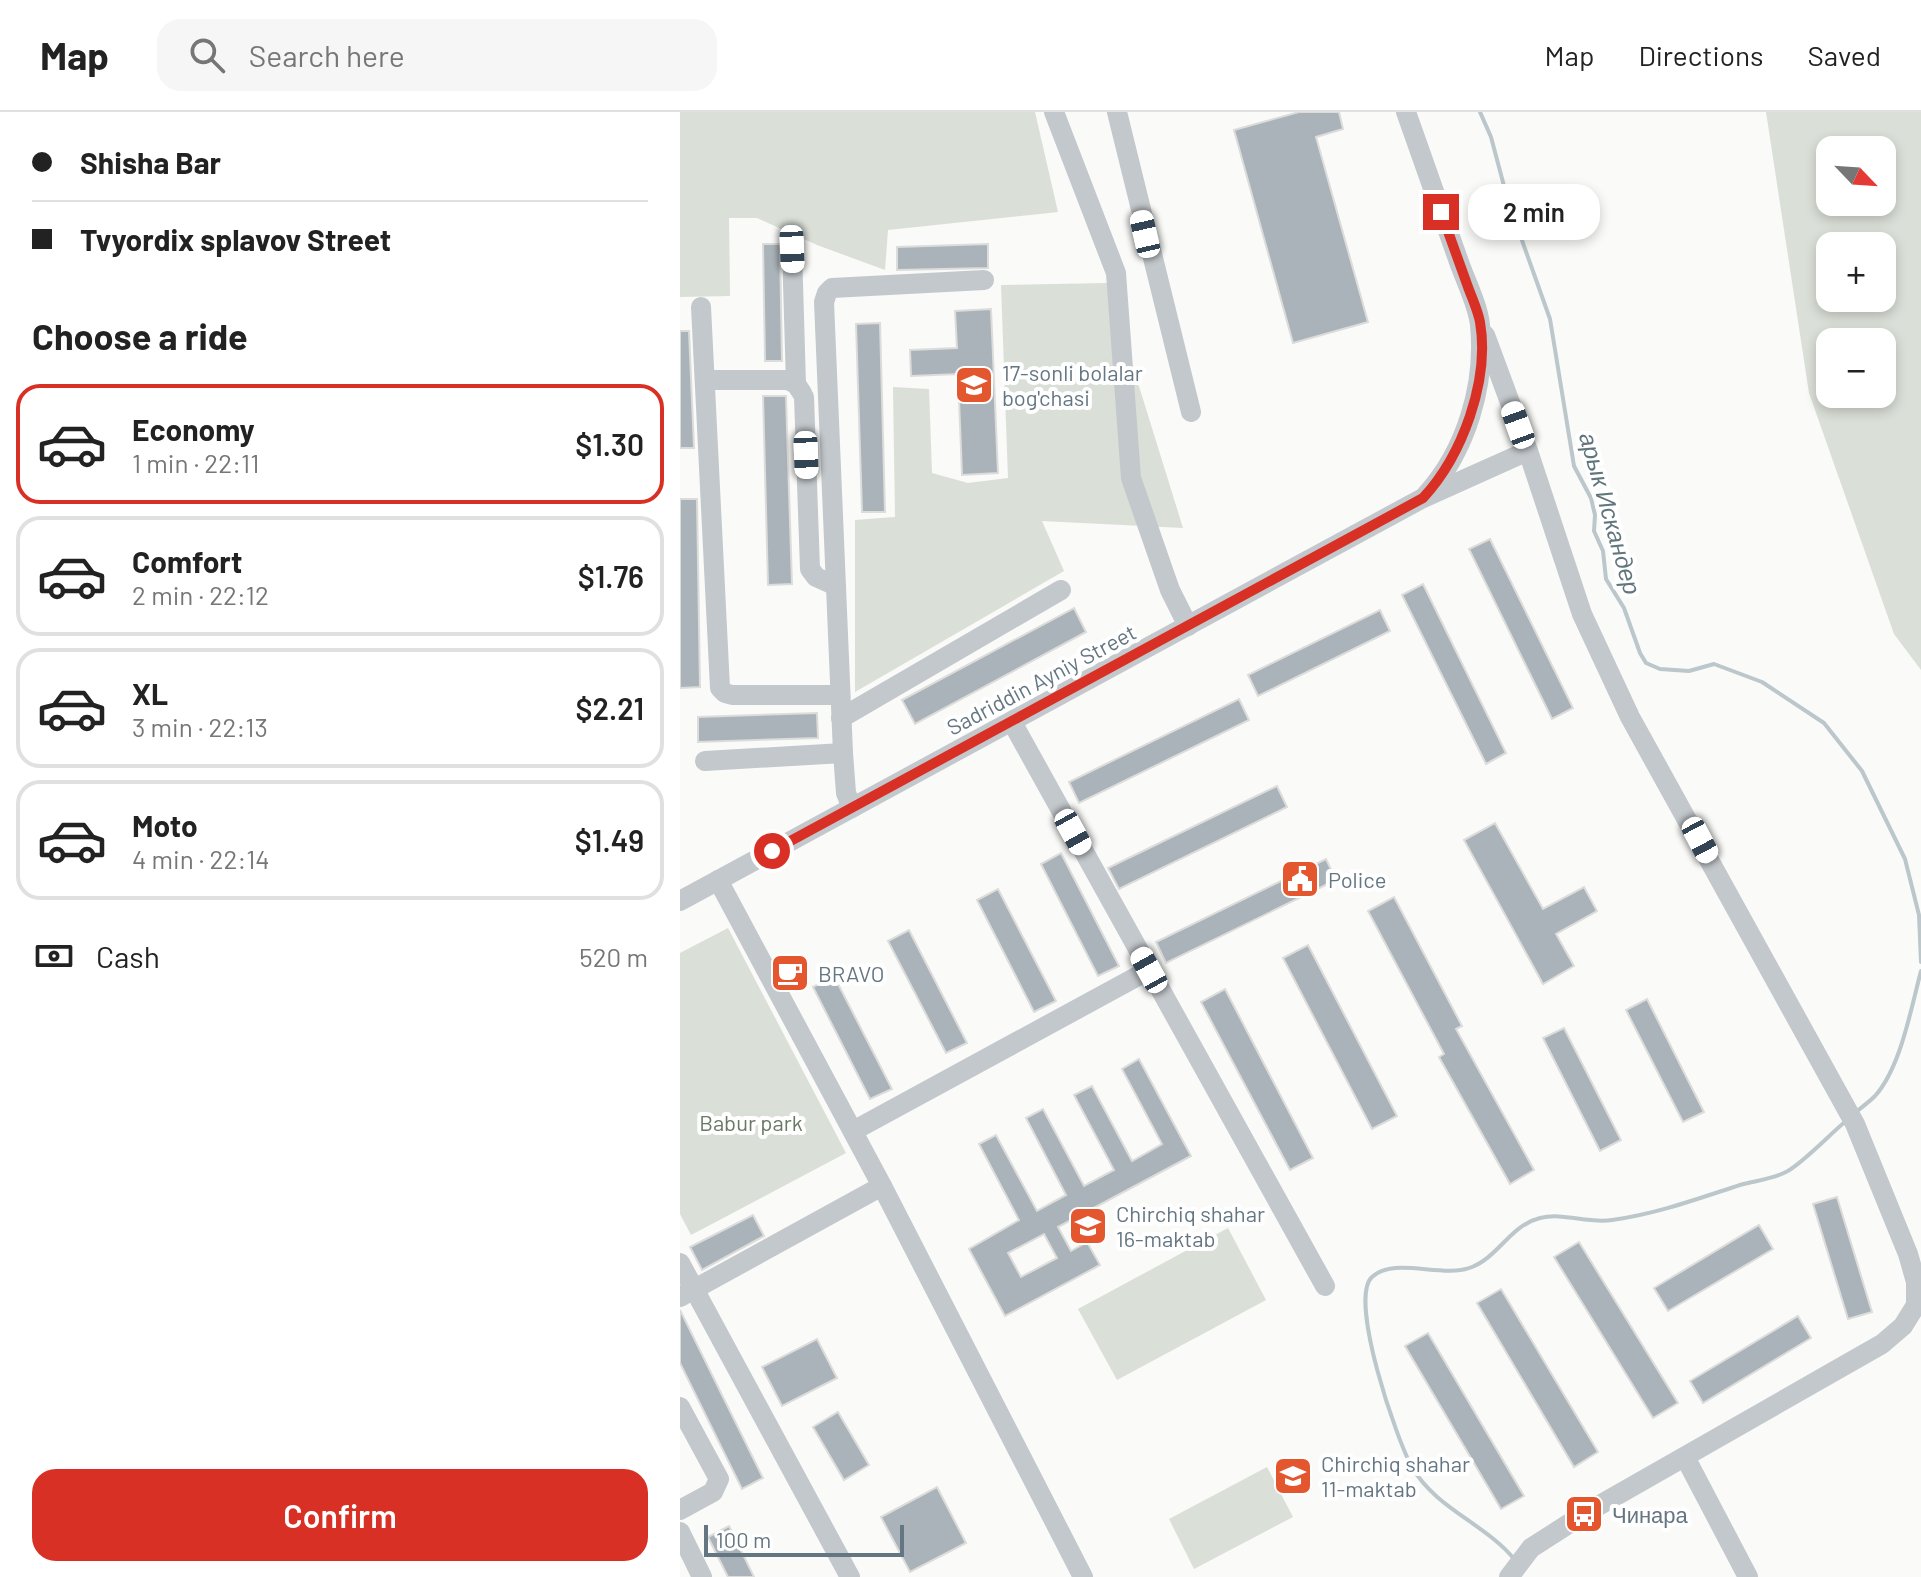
<!DOCTYPE html>
<html lang="en">
<head>
<meta charset="utf-8">
<style>
	:root { --surface:#fff; --page:#f6f6f6; --text:#222; --muted:#767676; --line:#e0e0e0; --accent:#d93025 }
	body { margin:0; font-family:Barlow,sans-serif; background:var(--page); color:var(--text); height:100vh; display:flex; flex-direction:column; font-size:30px; white-space:nowrap }
	* { box-sizing:border-box; margin:0 }
	p { font-size:26px; color:var(--muted) }
	.icon { flex:none; width:44px; height:44px; fill:none; stroke:currentColor; stroke-width:2; stroke-linecap:round; stroke-linejoin:round }
	.map { position:relative; flex:1; overflow:hidden }
	.drawer { display:flex; flex-direction:column; background:var(--surface); width:680px }
	.drawer>* { flex:none }
	.guide { display:grid; align-content:center; height:176px; padding:0 32px; background:var(--surface) }
	.needle { width:52px; rotate:115deg }
	.buttons { position:absolute; left:1136px; top:24px; display:grid; gap:16px }
	.buttons a { display:grid; place-items:center; width:80px; height:80px; border-radius:16px; background:var(--surface); box-shadow:0 4px 12px #0003; font-size:40px }
	.scale { position:absolute; left:24px; bottom:20px; width:200px; box-sizing:border-box; padding-left:8px; border:4px solid #657683; border-top:0; font-size:22px; line-height:28px; white-space:nowrap; color:#657683; -webkit-text-stroke:6px #fff; paint-order:stroke }
	.end { position:absolute; width:36px; height:36px; margin:-18px; border:10px solid #d93025; background:#fff; box-shadow:0 0 0 4px #fff }
	.from { border-radius:50% }
	.bubble { position:absolute; height:56px; border-radius:24px; background:var(--surface); box-shadow:0 4px 12px #0003; font-size:26px; font-weight:600; line-height:56px; text-align:center }
	.car { position:absolute; width:24px; height:48px; margin:-24px -12px; border-radius:10px; box-shadow:0 0 6px 2px #0007; background:linear-gradient(#fff 24%,#345 0 40%,#fff 0 76%,#345 0 86%,#fff 0) }
	.guide b { display:flex; align-items:center; gap:28px; height:76px; font-size:30px }
	.guide b+b { border-top:2px solid var(--line) }
	.guide i { width:20px; height:20px; background:var(--text) }
	ul { padding:0; list-style:none }
	li { display:flex; align-items:center; gap:24px; height:120px; margin:0 16px 12px; padding:0 16px; border:4px solid var(--line); border-radius:24px }
	li div { flex:1 }
	li b { display:block; font-size:30px }
	li em { font-style:normal; font-weight:600 }
	li.current { border-color:var(--accent) }
	li>.icon { width:72px; height:72px; stroke-width:1.5 }
	h2 { padding:0 32px; font-size:36px; line-height:96px }
	.pay { display:flex; align-items:center; gap:20px; height:88px; padding:0 32px; font-size:30px }
	.pay p { margin-inline-start:auto }
	.primary-button { display:flex; gap:16px; margin-top:auto; padding:16px 32px }
	.primary-button a { flex:1; height:92px; border-radius:24px; background:var(--accent); color:#fff; font-size:32px; font-weight:600; line-height:92px; text-align:center }
	header { display:flex; align-items:center; gap:48px; box-sizing:border-box; height:112px; padding:0 40px; background:var(--surface); border-bottom:2px solid var(--line) }
	header strong { font-size:38px }
	nav { display:flex; gap:44px; margin-inline-start:auto; font-size:28px }
	.search { width:560px; height:72px; background:var(--page); display:flex; align-items:center; gap:20px; box-sizing:border-box; padding:0 28px; border-radius:24px; color:var(--muted); font-size:30px }
	main { display:flex; flex:1; min-height:0 }
	.map>svg:first-child { display:block }
</style>
</head>
<body>
<header>
<strong>Map</strong>
<div class="search"><svg class="icon" aria-label="search" viewBox="0 0 24 24"><circle cx="10" cy="10" r="6"/><path d="M15 15l6 6"/></svg>Search here</div>
<nav><a>Map</a><a>Directions</a><a>Saved</a></nav>
</header>
<main>
<section class="drawer">
<div class="guide">
<b><i class="from"></i>Shisha Bar</b>
<b><i></i>Tvyordix splavov Street</b>
</div>
<h2>Choose a ride</h2>
<ul>
<li class="current"><svg class="icon" aria-label="car" viewBox="0 0 24 24"><path d="M5 17H2v-5l4-1 3-4h7l3 4 3 1v5h-3M9 17h6M6 11h13"/><circle cx="7" cy="17" r="2"/><circle cx="17" cy="17" r="2"/></svg><div><b>Economy</b><p>1 min · 22:11</p></div><em>$1.30</em></li>
<li><svg class="icon" aria-label="car" viewBox="0 0 24 24"><path d="M5 17H2v-5l4-1 3-4h7l3 4 3 1v5h-3M9 17h6M6 11h13"/><circle cx="7" cy="17" r="2"/><circle cx="17" cy="17" r="2"/></svg><div><b>Comfort</b><p>2 min · 22:12</p></div><em>$1.76</em></li>
<li><svg class="icon" aria-label="car" viewBox="0 0 24 24"><path d="M5 17H2v-5l4-1 3-4h7l3 4 3 1v5h-3M9 17h6M6 11h13"/><circle cx="7" cy="17" r="2"/><circle cx="17" cy="17" r="2"/></svg><div><b>XL</b><p>3 min · 22:13</p></div><em>$2.21</em></li>
<li><svg class="icon" aria-label="car" viewBox="0 0 24 24"><path d="M5 17H2v-5l4-1 3-4h7l3 4 3 1v5h-3M9 17h6M6 11h13"/><circle cx="7" cy="17" r="2"/><circle cx="17" cy="17" r="2"/></svg><div><b>Moto</b><p>4 min · 22:14</p></div><em>$1.49</em></li>
</ul>
<div class="pay"><svg class="icon" aria-label="cash" viewBox="0 0 24 24"><path d="M3 7h18v10H3z"/><circle cx="12" cy="12" r="2"/></svg>Cash<p>520 m</p></div>
<div class="primary-button"><a>Confirm</a></div>
</section>
<div class="map">
<svg width="1241" height="1465" viewBox="0 0 1241 1465">
	<rect width="100%" height="100%" fill="#fafaf8"/>
	<!-- green -->
	<g fill="#dadfd7" fill-rule="evenodd">
		<path d="M0,0H355L378,100L208,118L205,158L137,133L77,106H49L50,184L0,185Z"/>
		<path d="M1086,0H1241V558L1214,522L1129,281ZM1150,38H1202V90H1150ZM1150,134H1202V186H1150ZM1150,230H1202V282H1150Z"/>
		<path d="M427,171L503,416L362,409L384,459L175,580V408L215,405L213,275L249,277L252,361L288,371L328,366L321,173Z"/>
		<path d="M48,816L166,1041L11,1123L0,1102V841Z"/>
		<path d="M548,1116L586,1188L437,1268L398,1197Z"/>
		<path d="M587,1355L613,1405L514,1457L489,1407Z"/>
	</g>
	<g fill="none" stroke-linecap="round" stroke-linejoin="round">
		<!-- stream -->
		<g stroke="#bbc7cb" stroke-width="4">
			<path d="M800,0L811,25L828,89L870,207L894,354L911,386L915,403L914,419L923,439L926,467L944,496L960,541L966,551L980,557L1009,559L1034,552L1082,570L1144,611L1182,659L1225,747L1239,803L1241,850"/>
			<path d="M1176,1000C1182,995 1189,990 1195,984C1221,955 1231,896 1241,859"/>
			<path d="M835,1448C806,1412 756,1397 732,1355C717,1329 668,1187 692,1165C714,1144 763,1167 792,1155C818,1145 831,1113 860,1106C883,1100 908,1112 932,1108C976,1102 1017,1087 1060,1073C1074,1069 1093,1067 1106,1060C1123,1051 1150,1022 1166,1009"/>
		</g>
	</g>
	<!-- building -->
	<g fill="#aab3b9" stroke="#dcdcda" stroke-width="2" fill-rule="evenodd">
		<path d="M619,0H659L663,17L636,25L688,210L613,231L554,18Z"/>
		<path d="M83,132H100L102,249H85Z"/>
		<path d="M308,132V156L217,158V135Z"/>
		<path d="M311,197L318,361L282,363L278,262L231,264L230,238L277,236L275,199Z"/>
		<path d="M200,211L205,400H182L176,212Z"/>
		<path d="M0,219H9L14,336H0Z"/>
		<path d="M83,284H106L112,472L88,473Z"/>
		<path d="M0,387H17L20,575L0,576Z"/>
		<path d="M810,427L893,596L872,607L789,437Z"/>
		<path d="M743,472L826,641L806,652L722,483Z"/>
		<path d="M394,496L406,520L235,612L222,588Z"/>
		<path d="M700,498L710,519L578,584L568,563Z"/>
		<path d="M559,587L569,608L399,691L389,670Z"/>
		<path d="M137,601L138,626L18,630V605Z"/>
		<path d="M597,674L607,695L439,777L428,756Z"/>
		<path d="M815,711L863,797L904,775L917,799L876,822L894,854L863,872L784,728Z"/>
		<path d="M381,741L439,854L418,864L361,752Z"/>
		<path d="M646,747L656,768L486,851L476,830Z"/>
		<path d="M318,777L376,889L354,900L297,788Z"/>
		<path d="M714,785L782,914L776,917L854,1058L830,1072L759,945L764,942L688,799Z"/>
		<path d="M229,818L287,931L266,941L208,829Z"/>
		<path d="M628,833L717,1004L692,1017L603,846Z"/>
		<path d="M154,864L212,977L190,987L133,875Z"/>
		<path d="M545,877L633,1046L610,1058L521,890Z"/>
		<path d="M967,887L1024,1000L1003,1010L946,898Z"/>
		<path d="M884,916L941,1028L920,1039L863,926Z"/>
		<path d="M459,947L511,1044L378,1115L391,1139L407,1130L420,1153L325,1204L289,1137L339,1108L299,1032L316,1023L357,1099L386,1083L346,1006L363,997L404,1074L434,1058L394,983L412,974L452,1049L482,1032L442,957ZM364,1122L377,1146L341,1165L328,1141Z"/>
		<path d="M1157,1085L1192,1200L1168,1207L1133,1092Z"/>
		<path d="M73,1103L84,1124L22,1158L10,1135Z"/>
		<path d="M1079,1113L1093,1137L988,1199L974,1176Z"/>
		<path d="M899,1130L998,1291L973,1306L874,1145Z"/>
		<path d="M821,1177L918,1340L894,1355L797,1191Z"/>
		<path d="M0,1198L83,1366L62,1377L0,1251Z"/>
		<path d="M1118,1204L1131,1226L1023,1291L1010,1269Z"/>
		<path d="M748,1221L844,1384L821,1397L725,1234Z"/>
		<path d="M137,1227L157,1266L102,1294L82,1255Z"/>
		<path d="M158,1300L189,1353L164,1368L133,1315Z"/>
		<path d="M257,1375L286,1431L230,1460L201,1405Z"/>
		<path d="M49,1414L74,1465H48L28,1425Z"/>
	</g>
	<g fill="none" stroke-linecap="round" stroke-linejoin="round">
		<!-- minor -->
		<g stroke="#c3c8cc" stroke-width="20">
			<path d="M374,0L436,161L451,366L490,478L508,514"/>
			<path d="M437,0L511,300"/>
			<path d="M726,0C744,50 761,100 779,150C786,170 798,193 800,213C806,273 786,339 746,383"/>
			<path d="M112,137L116,272"/>
			<path d="M21,195L40,576L45,581L52,583H160"/>
			<path d="M805,223L848,339"/>
			<path d="M25,268H108L116,272L122,281"/>
			<path d="M124,285L130,457L136,465L156,474"/>
			<path d="M161,606L381,478"/>
			<path d="M332,610L645,1174"/>
			<path d="M25,649L163,641"/>
			<path d="M172,696L166,681L163,641L144,190L147,181L152,176L304,168"/>
			<path d="M38,768L202,1074L403,1465"/>
			<path d="M0,789L743,386L848,339L902,502L950,605L1175,1012L1228,1142L1236,1170V1193L1223,1214L1202,1232L904,1402L851,1436L829,1465"/>
			<path d="M173,1019L469,858"/>
			<path d="M0,1151L170,1465"/>
			<path d="M0,1185L202,1074"/>
			<path d="M0,1295L39,1367L33,1380L0,1398"/>
			<path d="M1005,1345L1068,1465"/>
			<path d="M0,1420L22,1465"/>
		</g>
	</g>
	<g fill="none" stroke-linecap="round" stroke-linejoin="round">
		<!-- route -->
		<path stroke="#d93025" stroke-width="10" d="M92,739L743,386C782,344 810,269 800,210C798,199 792,186 788,175C779,150 770,125 761,100"/>
	</g>
	<!-- icons -->
	<defs>
		<symbol id="school-square" viewBox="-11 -11 22 22"><rect x="-9" y="-9" width="18" height="18" rx="4" fill="#e4572e" stroke="#fff"/><path d="M0-5L7-2L0 1L-7-2ZM-4 1L0 2.5L4 1V4Q0 6-4 4Z" fill="#fff"/></symbol>
		<symbol id="civic-square" viewBox="-11 -11 22 22"><rect x="-9" y="-9" width="18" height="18" rx="4" fill="#e4572e" stroke="#fff"/><path d="M-.6-6.5H3V-4.5H.6V-3L4-1V1h2V6H-6V1h2V-1L-.6-3ZM-1.2 2.5V6h2.4V2.5Z" fill="#fff"/></symbol>
		<symbol id="cafe-square" viewBox="-11 -11 22 22"><rect x="-9" y="-9" width="18" height="18" rx="4" fill="#e4572e" stroke="#fff"/><path d="M-5.5-4.5H6V0H3Q3 3.5 0 3.5H-2.5Q-5.5 3.5-5.5 0ZM3-3.2v2h1.7v-2ZM-6 4.5H4V6H-6Z" fill="#fff"/></symbol>
		<symbol id="bus-square" viewBox="-11 -11 22 22"><rect x="-9" y="-9" width="18" height="18" rx="4" fill="#e4572e" stroke="#fff"/><path d="M-5-6H5V4H4V6H2V4H-2V6H-4V4H-5ZM-3.5-4V0h7V-4ZM-3.5 1.2v1.5H-2V1.2ZM2 1.2v1.5H3.5V1.2Z" fill="#fff"/></symbol>
	</defs>
	<g fill-rule="evenodd">
		<use href="#school-square" x="272" y="251" width="44" height="44"/>
		<use href="#civic-square" x="598" y="745" width="44" height="44"/>
		<use href="#cafe-square" x="88" y="839" width="44" height="44"/>
		<use href="#school-square" x="386" y="1092" width="44" height="44"/>
		<use href="#school-square" x="591" y="1342" width="44" height="44"/>
		<use href="#bus-square" x="882" y="1380" width="44" height="44"/>
	</g>
	<g text-anchor="middle" dominant-baseline="central" stroke-width="8" stroke-linejoin="round" paint-order="stroke">
		<!-- poi labels -->
		<g font-size="22" fill="#657683" stroke="#fff" text-anchor="start">
			<text x="322" y="260">17-sonli bolalar<tspan x="322" dy="25">bog'chasi</tspan></text>
			<text x="648" y="767">Police</text>
			<text x="138" y="861">BRAVO</text>
			<text x="436" y="1101">Chirchiq shahar<tspan x="436" dy="25">16-maktab</tspan></text>
			<text x="641" y="1351">Chirchiq shahar<tspan x="641" dy="25">11-maktab</tspan></text>
			<text x="932" y="1402">Чинара</text>
		</g>
		<!-- street labels -->
		<g font-size="22" fill="#657683" stroke="#fff">
			<text transform="translate(361 567) rotate(-28)">Sadriddin Ayniy Street</text>
		</g>
		<!-- park labels -->
		<g font-size="22" fill="#687a64" stroke="#fff">
			<text x="71" y="1010">Babur park</text>
		</g>
		<!-- water labels -->
		<g font-size="24" font-style="italic" fill="#60757c" stroke="#fff">
			<text transform="translate(931 401) rotate(74)">арык Искандер</text>
		</g>
	</g>
</svg>
<div class="buttons">
<a><svg class="needle" viewBox="-14 -14 28 28"><path d="M0-13l5 13h-10z" fill="#e53935"/><path d="M0 13l5-13h-10z" fill="#767676"/></svg></a>
<a>+</a>
<a>−</a>
</div>
<div class="scale">100 m</div>
<i class="end from" style="left:92px;top:739px"></i>
<i class="end" style="left:761px;top:100px"></i>
<div class="bubble" style="left:788px;top:72px;width:132px">2 min</div>
<i class="car" style="left:465px;top:122px;rotate:347deg"></i>
<i class="car" style="left:112px;top:137px;rotate:178deg"></i>
<i class="car" style="left:838px;top:313px;rotate:340deg"></i>
<i class="car" style="left:126px;top:343px;rotate:178deg"></i>
<i class="car" style="left:393px;top:720px;rotate:151deg"></i>
<i class="car" style="left:1020px;top:728px;rotate:152deg"></i>
<i class="car" style="left:469px;top:858px;rotate:331deg"></i>
</div>
</main>
</body>
</html>
